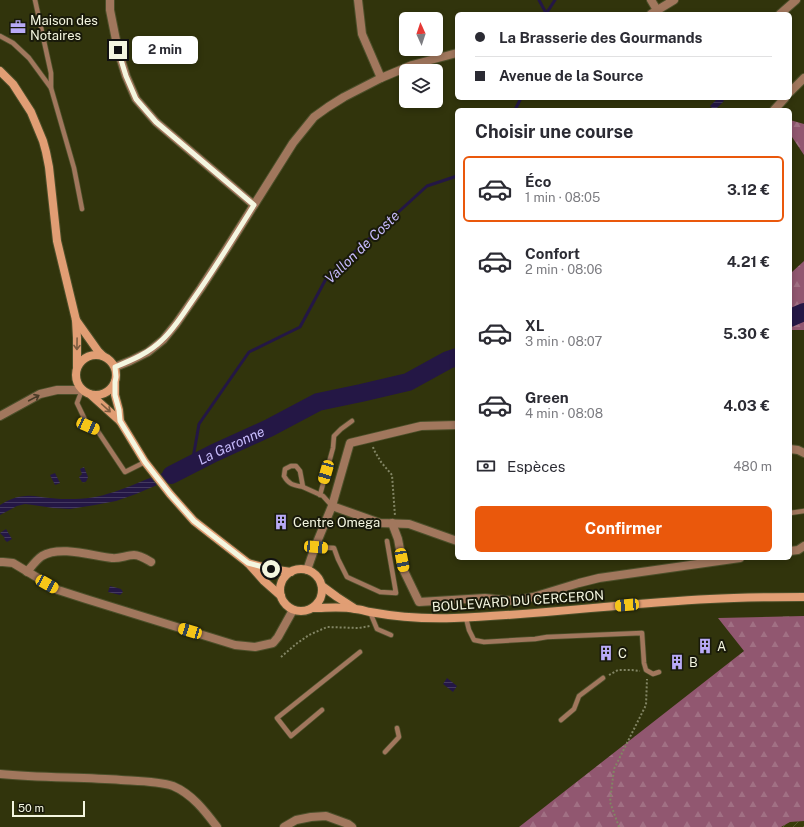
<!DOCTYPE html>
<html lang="fr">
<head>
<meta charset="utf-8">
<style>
	:root { --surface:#fff; --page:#f2f2f3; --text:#2b2b33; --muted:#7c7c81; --line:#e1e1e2; --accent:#ea580c }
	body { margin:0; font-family:"Public Sans",sans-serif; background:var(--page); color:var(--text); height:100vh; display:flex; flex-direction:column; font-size:15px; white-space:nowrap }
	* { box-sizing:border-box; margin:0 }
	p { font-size:13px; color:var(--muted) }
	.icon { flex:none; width:22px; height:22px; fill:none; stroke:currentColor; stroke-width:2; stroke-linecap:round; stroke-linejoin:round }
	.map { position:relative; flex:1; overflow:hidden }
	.sheet { position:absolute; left:455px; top:108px; width:337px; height:452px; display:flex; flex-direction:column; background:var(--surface); border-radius:6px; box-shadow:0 2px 6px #0003 }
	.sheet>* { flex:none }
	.top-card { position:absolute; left:455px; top:12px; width:337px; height:88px; border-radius:6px; box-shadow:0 2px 6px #0003; display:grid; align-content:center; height:88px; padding:0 20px; background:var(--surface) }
	.needle { width:26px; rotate:357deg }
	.tools { position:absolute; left:399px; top:12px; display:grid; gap:8px }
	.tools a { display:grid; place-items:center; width:44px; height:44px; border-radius:6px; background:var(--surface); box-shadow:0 2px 6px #0003; font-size:20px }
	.scale { position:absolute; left:12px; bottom:10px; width:73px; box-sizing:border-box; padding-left:4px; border:2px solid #f4f6e0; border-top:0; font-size:11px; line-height:14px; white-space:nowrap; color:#f4f6e0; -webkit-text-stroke:3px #191a0a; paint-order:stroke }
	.end { position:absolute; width:18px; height:18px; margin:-9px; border:5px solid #f4f6e0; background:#111; box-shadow:0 0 0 2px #111 }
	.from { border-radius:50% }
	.bubble { position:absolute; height:28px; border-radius:6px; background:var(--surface); box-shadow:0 2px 6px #0003; font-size:13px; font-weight:700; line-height:28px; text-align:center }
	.car { position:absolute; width:12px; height:24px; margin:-12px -6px; border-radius:5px; box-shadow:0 0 3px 1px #0007; background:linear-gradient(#f5c518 24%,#345 0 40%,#f5c518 0 76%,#345 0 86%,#f5c518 0) }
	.top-card b { display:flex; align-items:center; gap:14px; height:38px; font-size:15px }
	.top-card b+b { border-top:1px solid var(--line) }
	.top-card i { width:10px; height:10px; background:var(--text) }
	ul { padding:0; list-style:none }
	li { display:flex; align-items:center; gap:12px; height:66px; margin:0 8px 6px; padding:0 12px; border:2px solid transparent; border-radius:6px }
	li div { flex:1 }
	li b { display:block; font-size:15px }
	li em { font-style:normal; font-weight:700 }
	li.current { border-color:var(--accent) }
	li>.icon { width:36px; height:36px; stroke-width:1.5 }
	h2 { padding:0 20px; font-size:18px; line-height:48px }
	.pay { display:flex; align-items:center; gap:10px; height:44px; padding:0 20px; font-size:15px }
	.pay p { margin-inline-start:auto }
	.primary-button { display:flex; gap:8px; margin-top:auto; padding:8px 20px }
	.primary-button a { flex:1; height:46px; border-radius:6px; background:var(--accent); color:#fff; font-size:16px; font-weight:700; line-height:46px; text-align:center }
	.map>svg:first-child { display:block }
</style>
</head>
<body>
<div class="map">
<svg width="804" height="827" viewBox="0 0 804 827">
	<defs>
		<pattern id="industrial-furrows" width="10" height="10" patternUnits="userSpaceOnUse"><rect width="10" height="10" fill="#393b09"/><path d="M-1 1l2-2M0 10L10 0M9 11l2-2" fill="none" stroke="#56582d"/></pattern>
		<pattern id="forest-firs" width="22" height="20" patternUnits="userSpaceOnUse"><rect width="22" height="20" fill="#915770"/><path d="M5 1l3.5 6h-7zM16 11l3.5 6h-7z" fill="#a17084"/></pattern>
		<pattern id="water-rules" width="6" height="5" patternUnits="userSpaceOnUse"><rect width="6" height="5" fill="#241745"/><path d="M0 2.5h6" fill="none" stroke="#443960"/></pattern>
	</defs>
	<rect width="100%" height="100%" fill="#31340c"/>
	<!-- industrial -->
	<path fill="url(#industrial-furrows)" d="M804,821V827H781L790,822Z"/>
	<!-- forest -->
	<g fill="url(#forest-firs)">
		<path d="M790,120L804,124V155L790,134Z"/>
		<path d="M804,261V330H790V273L792,272Z"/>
		<path d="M804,616V821L790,822L781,827H519L744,651L718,618Z"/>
	</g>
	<!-- water -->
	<g fill="url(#water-rules)">
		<path d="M718,98H721L724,101L715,110H714L710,106Z"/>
		<path d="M192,464L185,471L171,479L136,494L116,501L95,505L70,509L53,508L33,505L25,504L17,506L0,515V505C8,500 17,496 26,496C34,495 42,498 50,498C57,499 65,499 72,499C104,500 133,484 163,473C172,469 182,467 192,464Z"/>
		<path d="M84,467L88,477C87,481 86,483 82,482L79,477L82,474L80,469Z"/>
		<path d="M55,473L60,483L55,485L50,475Z"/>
		<path d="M6,529L12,539L7,542L4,539L5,538L0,533Z"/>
		<path d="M110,586L121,589L123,592L120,595L108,592Z"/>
		<path d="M447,678L457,686L453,692L443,684Z"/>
	</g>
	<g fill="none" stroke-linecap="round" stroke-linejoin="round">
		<!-- stream -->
		<g stroke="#241745" stroke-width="3">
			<path d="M539,0L546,13"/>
			<path d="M546,14L555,0"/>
			<path d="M515,110L521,98"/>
			<path d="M192,464L199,424L249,352L300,327L327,277L427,186L457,176"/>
		</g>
		<!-- river -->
		<g stroke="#241745" stroke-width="18">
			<path d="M790,318L804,312"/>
			<path id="s1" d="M171,475L214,453L269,428L318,402L361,393L408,382L448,360L457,357"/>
		</g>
		<defs>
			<g id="service">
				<path d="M35,0L51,73V88"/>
				<path d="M0,36L13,43L29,58L51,88L74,168L82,209"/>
				<path d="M82,390L77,403L88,426L97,430L125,472L145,462"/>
				<path d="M303,487C294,485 289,485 284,476L285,469L291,466H296L300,471L303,487L323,496L332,506"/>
				<path d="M320,495L333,448L334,436L341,429L352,421"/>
				<path d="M790,513L804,511"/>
				<path d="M315,547L334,548L338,559L347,577L380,592L396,593L387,541"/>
				<path d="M370,612L377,629L391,635"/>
				<path d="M466,618L469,630L474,640L484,642L535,639L547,637L642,633L644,663L646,670L653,674L659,672"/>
				<path d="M322,710L291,736L277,718L360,652"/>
				<path d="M561,720L574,709L579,696L603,678"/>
				<path d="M385,752L399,737L397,728"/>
			</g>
			<g id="minor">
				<path d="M110,0V10L118,50L126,76L136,99L156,122L254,205"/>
				<path d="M358,0L362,34L381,78"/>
				<path d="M651,0L657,10"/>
				<path d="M651,14L674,0"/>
				<path d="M780,14L796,0"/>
				<path d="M790,92L804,78"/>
				<path d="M774,110L785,98"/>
				<path d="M115,367L130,361L148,352L163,340L176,324L201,288L227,248L293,143L314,117L328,107L344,97L381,78L412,65L457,53"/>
				<path d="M0,416L40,394L57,390H82"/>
				<path d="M790,449L798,450L804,453"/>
				<path d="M332,506L380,523L409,524L457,541"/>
				<path d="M392,523L398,539L404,571L419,602L485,598L514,601L533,597L579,583L599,578L740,558"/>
				<path d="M790,551L798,550L804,546"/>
				<path d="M0,562H3L13,563L58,590L86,599L235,645L255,647L273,643L278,637L293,610"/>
				<path d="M307,570L315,547L332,506L350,443L421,426L457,425"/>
				<path d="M27,572C32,566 36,560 42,556C60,545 93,556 112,558C119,559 127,555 134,555C140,555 146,559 151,562"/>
				<path d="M0,774C40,778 81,777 121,780C137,781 158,781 173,786C192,794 205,811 217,827"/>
				<path d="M284,827L296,820L311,817L326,816L348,824L352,827"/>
			</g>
			<g id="secondary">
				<path d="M0,71L13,84L31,112L43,141L46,152L49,167L57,241L76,320L77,338V367"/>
				<path d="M76,320L98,351L103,356"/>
				<circle cx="96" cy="375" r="20"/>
				<path d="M115,382V395L119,410L120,421"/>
				<path d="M91,395L120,421L145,462L170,494L194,521L248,563L264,581L281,596"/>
				<path d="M248,563L271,569L291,572"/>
				<circle cx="301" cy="590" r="21"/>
				<path d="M322,586L337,597L354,608"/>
				<path d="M313,608C327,608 342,606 355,609C360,609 365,611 370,612C397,617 426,619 454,618C540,615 625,603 710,599C742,597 773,597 804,597"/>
			</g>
		</defs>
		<!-- service casing -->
		<use href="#service" stroke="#4c4f2a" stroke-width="6"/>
		<!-- minor casing -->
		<use href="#minor" stroke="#4c4f2a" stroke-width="10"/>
		<!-- secondary casing -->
		<use href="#secondary" stroke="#4c4f2a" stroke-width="10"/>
		<!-- path -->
		<g stroke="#828564" stroke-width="2" stroke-dasharray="2 2" stroke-linecap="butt">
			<path d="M373,447L374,450L381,462L392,475L395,516"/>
			<path d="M281,657L296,644L309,635L327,627L359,628L370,626"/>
			<path d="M609,675L618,670H632L640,671"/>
			<path d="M619,827L610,802L614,769L646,705L647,679"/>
		</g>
		<!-- service -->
		<use href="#service" stroke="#a1775d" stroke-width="4.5"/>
		<!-- minor -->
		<use href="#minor" stroke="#a1775d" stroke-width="8"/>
		<!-- secondary -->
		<use href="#secondary" stroke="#e19e74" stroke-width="8"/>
	</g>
	<!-- one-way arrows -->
	<defs><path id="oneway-shaft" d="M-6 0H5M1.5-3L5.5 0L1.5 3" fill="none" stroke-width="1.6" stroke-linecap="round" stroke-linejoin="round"/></defs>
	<g stroke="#7d5c3f">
		<use href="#oneway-shaft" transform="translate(77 344) rotate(91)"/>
		<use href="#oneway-shaft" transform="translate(106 408) rotate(42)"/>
	</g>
	<use stroke="#493b27" href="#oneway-shaft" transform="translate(34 398) rotate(-28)"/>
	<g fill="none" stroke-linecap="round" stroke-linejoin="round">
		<!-- route -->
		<path stroke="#f4f6e0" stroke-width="5" d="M118,50L126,76L136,99L156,122L254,205C234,237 214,270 192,301C183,314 174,329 162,340C149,353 132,360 115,367L116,377L115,382V395L119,410L120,421L145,462L170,494L194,521L248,563L271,569"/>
	</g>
	<!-- icons -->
	<defs>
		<symbol id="office-bare" viewBox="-9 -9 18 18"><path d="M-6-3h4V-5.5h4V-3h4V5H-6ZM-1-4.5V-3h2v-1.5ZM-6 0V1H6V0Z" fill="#b9abf7" stroke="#191a0a" stroke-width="2.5" paint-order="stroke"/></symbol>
		<symbol id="building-bare" viewBox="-9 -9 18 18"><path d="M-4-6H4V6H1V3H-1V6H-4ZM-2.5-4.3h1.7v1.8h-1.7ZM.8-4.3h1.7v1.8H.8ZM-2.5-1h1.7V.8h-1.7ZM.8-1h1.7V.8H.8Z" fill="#b9abf7" stroke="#191a0a" stroke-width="2.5" paint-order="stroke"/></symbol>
	</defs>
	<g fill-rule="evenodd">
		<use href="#office-bare" x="7" y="16" width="22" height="22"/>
		<use href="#building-bare" x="270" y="511" width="22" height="22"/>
		<use href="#building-bare" x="694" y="635" width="22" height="22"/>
		<use href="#building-bare" x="595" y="642" width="22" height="22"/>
		<use href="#building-bare" x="666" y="651" width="22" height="22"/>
	</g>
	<g text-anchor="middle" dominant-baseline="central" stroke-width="4" stroke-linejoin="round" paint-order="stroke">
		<!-- poi labels -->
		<g font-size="13" fill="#f4f6e0" stroke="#191a0a" text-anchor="start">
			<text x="30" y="20">Maison des<tspan x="30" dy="15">Notaires</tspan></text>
			<text x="293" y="522">Centre Omega</text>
			<text x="717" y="646">A</text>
			<text x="618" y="653">C</text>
			<text x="689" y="662">B</text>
		</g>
		<!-- street labels -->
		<g font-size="13" fill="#f4f6e0" stroke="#191a0a">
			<text transform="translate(518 601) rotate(-4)">BOULEVARD DU CERCERON</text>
		</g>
		<!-- water labels -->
		<g font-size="14" font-style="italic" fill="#c6bafb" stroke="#191a0a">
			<text transform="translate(362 247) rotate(-44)">Vallon de Coste</text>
			<text stroke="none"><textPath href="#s1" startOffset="67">La Garonne</textPath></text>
		</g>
	</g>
</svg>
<div class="tools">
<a><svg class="needle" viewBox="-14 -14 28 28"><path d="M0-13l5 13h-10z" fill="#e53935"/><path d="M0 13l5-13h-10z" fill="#7c7c81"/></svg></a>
<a><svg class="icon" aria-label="layers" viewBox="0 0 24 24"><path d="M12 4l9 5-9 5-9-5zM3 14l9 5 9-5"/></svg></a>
</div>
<div class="scale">50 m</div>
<i class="end from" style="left:271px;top:569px"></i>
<i class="end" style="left:118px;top:50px"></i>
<div class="bubble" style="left:132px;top:36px;width:66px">2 min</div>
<i class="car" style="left:88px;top:426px;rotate:114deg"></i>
<i class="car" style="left:326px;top:472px;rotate:196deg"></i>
<i class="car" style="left:316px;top:547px;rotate:95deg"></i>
<i class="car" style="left:402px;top:560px;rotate:169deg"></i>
<i class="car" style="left:47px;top:584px;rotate:119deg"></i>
<i class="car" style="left:627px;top:605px;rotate:265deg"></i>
<i class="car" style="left:190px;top:631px;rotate:287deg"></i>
<div class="top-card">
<b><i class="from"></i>La Brasserie des Gourmands</b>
<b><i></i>Avenue de la Source</b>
</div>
<section class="sheet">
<h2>Choisir une course</h2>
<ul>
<li class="current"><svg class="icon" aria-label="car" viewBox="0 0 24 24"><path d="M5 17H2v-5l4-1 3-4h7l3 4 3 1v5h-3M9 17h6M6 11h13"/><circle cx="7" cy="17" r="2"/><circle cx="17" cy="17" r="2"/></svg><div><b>Éco</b><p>1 min · 08:05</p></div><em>3.12 €</em></li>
<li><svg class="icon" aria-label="car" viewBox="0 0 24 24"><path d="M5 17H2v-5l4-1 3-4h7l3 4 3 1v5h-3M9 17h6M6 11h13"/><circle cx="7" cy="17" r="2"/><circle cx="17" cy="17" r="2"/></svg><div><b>Confort</b><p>2 min · 08:06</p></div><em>4.21 €</em></li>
<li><svg class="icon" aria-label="car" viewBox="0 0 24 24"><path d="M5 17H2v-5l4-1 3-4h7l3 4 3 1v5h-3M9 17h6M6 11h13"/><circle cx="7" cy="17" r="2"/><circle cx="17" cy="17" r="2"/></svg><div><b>XL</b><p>3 min · 08:07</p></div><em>5.30 €</em></li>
<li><svg class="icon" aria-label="car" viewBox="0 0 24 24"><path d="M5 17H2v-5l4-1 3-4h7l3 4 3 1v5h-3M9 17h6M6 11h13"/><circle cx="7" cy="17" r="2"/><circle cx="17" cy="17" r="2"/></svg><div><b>Green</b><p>4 min · 08:08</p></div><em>4.03 €</em></li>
</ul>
<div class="pay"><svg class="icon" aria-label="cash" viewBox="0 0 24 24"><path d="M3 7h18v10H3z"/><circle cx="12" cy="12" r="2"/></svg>Espèces<p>480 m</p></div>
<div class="primary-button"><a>Confirmer</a></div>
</section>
</div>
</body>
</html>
